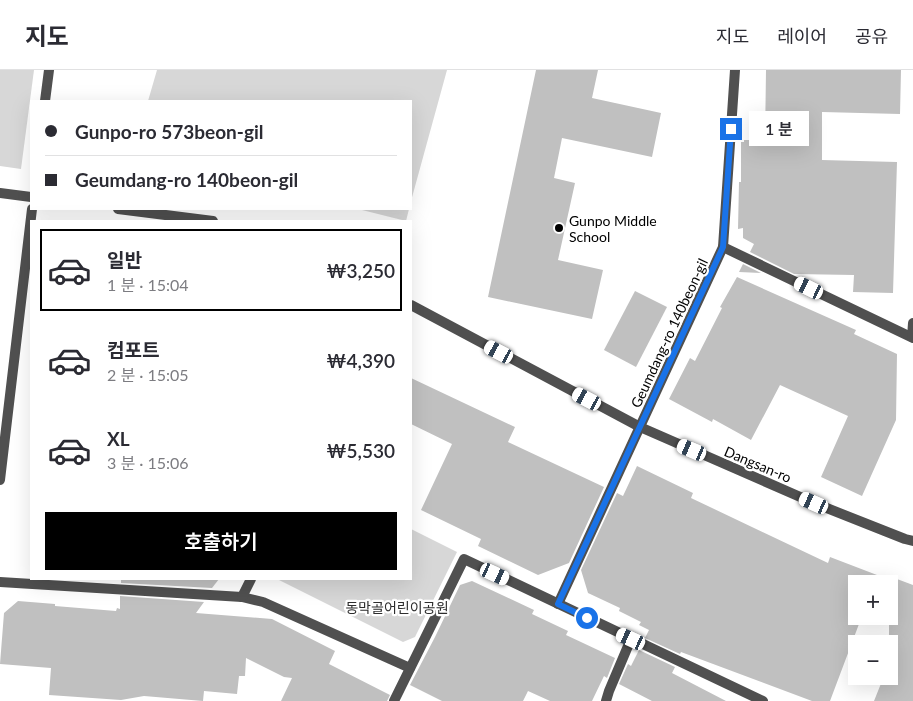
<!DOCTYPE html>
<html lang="ko">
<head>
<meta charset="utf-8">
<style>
	:root { --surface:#fff; --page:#f2f2f3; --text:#2b2b33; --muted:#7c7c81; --line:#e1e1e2; --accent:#000 }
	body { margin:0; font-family:Lato,"Noto Sans KR",sans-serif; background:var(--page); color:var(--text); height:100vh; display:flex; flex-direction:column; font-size:19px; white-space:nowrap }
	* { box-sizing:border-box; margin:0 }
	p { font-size:16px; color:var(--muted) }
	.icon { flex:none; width:28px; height:28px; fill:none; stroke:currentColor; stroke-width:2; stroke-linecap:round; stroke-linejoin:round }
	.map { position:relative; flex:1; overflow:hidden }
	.panel { position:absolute; left:30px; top:150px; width:382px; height:360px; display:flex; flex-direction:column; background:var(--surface); border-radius:0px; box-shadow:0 5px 20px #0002 }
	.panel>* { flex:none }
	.guide { position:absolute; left:30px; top:30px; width:382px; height:110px; border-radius:0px; box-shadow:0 5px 20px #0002; display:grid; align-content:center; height:110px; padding:0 15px; background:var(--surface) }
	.controls { position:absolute; left:848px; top:505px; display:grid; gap:10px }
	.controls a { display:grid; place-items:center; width:50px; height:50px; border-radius:0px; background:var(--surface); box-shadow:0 5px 20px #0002; font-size:25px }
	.end { position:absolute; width:22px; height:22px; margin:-11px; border:6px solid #1a73e8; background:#fff; box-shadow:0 0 0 2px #fff }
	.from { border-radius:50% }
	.bubble { position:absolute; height:35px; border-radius:0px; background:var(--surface); box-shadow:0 5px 20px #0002; font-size:16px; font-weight:600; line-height:35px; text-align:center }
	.car { position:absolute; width:15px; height:30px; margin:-15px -8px; border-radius:6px; box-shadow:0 0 4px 1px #0007; background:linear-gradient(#fff 24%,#345 0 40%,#fff 0 76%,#345 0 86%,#fff 0) }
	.guide b { display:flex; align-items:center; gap:18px; height:48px; font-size:19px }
	.guide b+b { border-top:1px solid var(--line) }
	.guide i { width:12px; height:12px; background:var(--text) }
	ul { padding:9px 0 0; list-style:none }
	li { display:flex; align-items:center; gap:15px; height:82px; margin:0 10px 8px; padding:0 5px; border:2px solid transparent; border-radius:0px }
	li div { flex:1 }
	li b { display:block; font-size:19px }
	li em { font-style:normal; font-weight:600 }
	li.active { border-color:var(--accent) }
	li>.icon { width:45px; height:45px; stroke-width:1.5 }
	.button { display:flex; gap:10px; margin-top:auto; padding:10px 15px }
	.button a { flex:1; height:58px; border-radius:0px; background:var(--accent); color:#fff; font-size:20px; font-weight:600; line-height:58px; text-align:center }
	header { display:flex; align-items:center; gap:30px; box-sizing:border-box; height:70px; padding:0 25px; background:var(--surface); border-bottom:1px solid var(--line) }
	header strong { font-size:24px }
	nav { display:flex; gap:28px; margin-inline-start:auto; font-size:18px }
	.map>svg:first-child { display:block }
</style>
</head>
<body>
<header>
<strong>지도</strong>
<nav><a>지도</a><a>레이어</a><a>공유</a></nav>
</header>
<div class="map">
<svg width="913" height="631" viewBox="0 0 913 631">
	<rect width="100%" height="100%" fill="#fff"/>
	<!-- green -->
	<g fill="#d7d7d7">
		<path d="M0,0H34L21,99L0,96Z"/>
		<path d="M157,0H447L411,131V31H148Z"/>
		<path d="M358,139H409L406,151Z"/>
		<path d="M411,459L457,482L415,567L403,572L277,509H411Z"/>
	</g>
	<!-- building -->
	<g fill="#c0c0c0">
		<path d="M536,0H598L592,28L661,43L652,87L562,68L554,108L575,113L558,190L603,200L592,249L488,227Z"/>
		<path d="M766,0H901L900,44L822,42V90L897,92L893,223L853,222L854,205L794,204L750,182L754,174L743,168V158L738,159L739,112H741V70H765Z"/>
		<path d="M743,194L761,203L739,202Z"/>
		<path d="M737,207L856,260L854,264L897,284L896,350L862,426L821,407L848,346L780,315L751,370L713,349L712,352L669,329L690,288L695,291L722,238L720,237Z"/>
		<path d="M635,221L667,237L636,297L604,280Z"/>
		<path d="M411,308L515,357L508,372L604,417L569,493L538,505L478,476L481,469L421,440L452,374L411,354Z"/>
		<path d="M637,396L693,423L691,428L828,493L830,487L877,505L874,514H856V546H862L830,631H812L681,582L680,584L645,568L649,560L639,555L641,552L619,541L620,538L588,523L581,500L617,423L623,426Z"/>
		<path d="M889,506L913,515V631H874L884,606H889Z"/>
		<path d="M121,509H219L212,518L121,513Z"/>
		<path d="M472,511L534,540L532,544L568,561L566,565L615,588L607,608L604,606L592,631H550L528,621L523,631H442L410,615L435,567L460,515Z"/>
		<path d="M120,526L204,532L196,543L272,549L335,581L329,594L390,625L387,631H281L292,608L284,607L246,588L245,606H239L237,624L204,621L203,631L144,626L121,630L49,625L51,598L0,594L4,543L18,531L55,534V536L116,541L117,538L120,539Z"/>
		<path d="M639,580L675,597L672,603L726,631H652L619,614L628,594L631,596Z"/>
	</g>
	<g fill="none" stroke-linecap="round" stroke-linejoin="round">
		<!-- minor -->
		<g stroke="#505050" stroke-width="10">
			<path d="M45,31L49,0"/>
			<path d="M723,177L913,268"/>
			<path d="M912,267L913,253"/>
			<path d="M0,410L32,139"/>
			<path d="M0,512L242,527L263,532L410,598"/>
			<path d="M242,527L251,509"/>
			<path d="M558,534L723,177L735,0"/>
			<path d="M394,631L464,489L763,631"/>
			<path d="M606,631L609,621L631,569"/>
		</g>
		<!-- tertiary -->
		<g stroke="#505050" stroke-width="10">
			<path d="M0,123L31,127"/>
			<path d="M118,139L213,151"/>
			<path d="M411,235L640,357L814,433L905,469L913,471"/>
		</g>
	</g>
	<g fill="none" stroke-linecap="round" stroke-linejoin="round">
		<!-- route -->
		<path stroke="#1a73e8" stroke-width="6" d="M587,548L558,534L723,177L731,59"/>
	</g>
	<!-- markers -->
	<circle fill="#000" stroke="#fff" stroke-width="2" cx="559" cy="158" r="5"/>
	<g text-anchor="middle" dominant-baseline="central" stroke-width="4.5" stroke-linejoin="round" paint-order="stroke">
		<!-- poi labels -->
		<g font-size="14" fill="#000" stroke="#fff" text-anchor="start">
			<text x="569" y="150">Gunpo Middle<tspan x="569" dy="16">School</tspan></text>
		</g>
		<!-- street labels -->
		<g font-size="14" fill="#000" stroke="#fff">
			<text transform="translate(669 263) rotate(-65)">Geumdang-ro 140beon-gil</text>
			<text transform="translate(758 394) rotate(23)">Dangsan-ro</text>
		</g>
		<!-- park labels -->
		<g font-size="14" fill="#2e2e2e" stroke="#fff">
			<text x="397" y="537">동막골어린이공원</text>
		</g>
	</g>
</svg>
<div class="controls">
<a>+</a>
<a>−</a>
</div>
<i class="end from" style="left:587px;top:548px"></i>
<i class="end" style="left:731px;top:59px"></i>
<div class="bubble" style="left:749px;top:41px;width:60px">1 분</div>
<i class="car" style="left:809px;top:218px;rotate:296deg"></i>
<i class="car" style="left:499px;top:282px;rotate:298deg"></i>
<i class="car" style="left:587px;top:329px;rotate:298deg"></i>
<i class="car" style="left:692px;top:380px;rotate:293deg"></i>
<i class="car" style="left:814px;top:433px;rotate:294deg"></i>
<i class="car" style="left:495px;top:504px;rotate:115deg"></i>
<i class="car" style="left:631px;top:569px;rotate:295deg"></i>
<div class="guide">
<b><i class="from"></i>Gunpo-ro 573beon-gil</b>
<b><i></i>Geumdang-ro 140beon-gil</b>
</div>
<section class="panel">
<ul>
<li class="active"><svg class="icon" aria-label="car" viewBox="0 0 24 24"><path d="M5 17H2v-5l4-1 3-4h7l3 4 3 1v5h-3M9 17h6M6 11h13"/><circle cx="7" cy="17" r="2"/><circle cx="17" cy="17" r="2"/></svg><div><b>일반</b><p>1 분 · 15:04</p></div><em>₩3,250</em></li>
<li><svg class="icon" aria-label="car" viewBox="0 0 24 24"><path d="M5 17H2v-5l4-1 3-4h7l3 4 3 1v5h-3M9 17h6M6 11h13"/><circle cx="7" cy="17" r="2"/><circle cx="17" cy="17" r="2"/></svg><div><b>컴포트</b><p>2 분 · 15:05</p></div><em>₩4,390</em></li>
<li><svg class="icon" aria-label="car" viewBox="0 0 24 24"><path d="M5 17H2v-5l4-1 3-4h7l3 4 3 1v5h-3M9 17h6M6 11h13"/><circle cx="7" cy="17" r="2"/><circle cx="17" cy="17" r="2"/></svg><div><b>XL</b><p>3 분 · 15:06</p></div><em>₩5,530</em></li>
</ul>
<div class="button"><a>호출하기</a></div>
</section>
</div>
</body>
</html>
